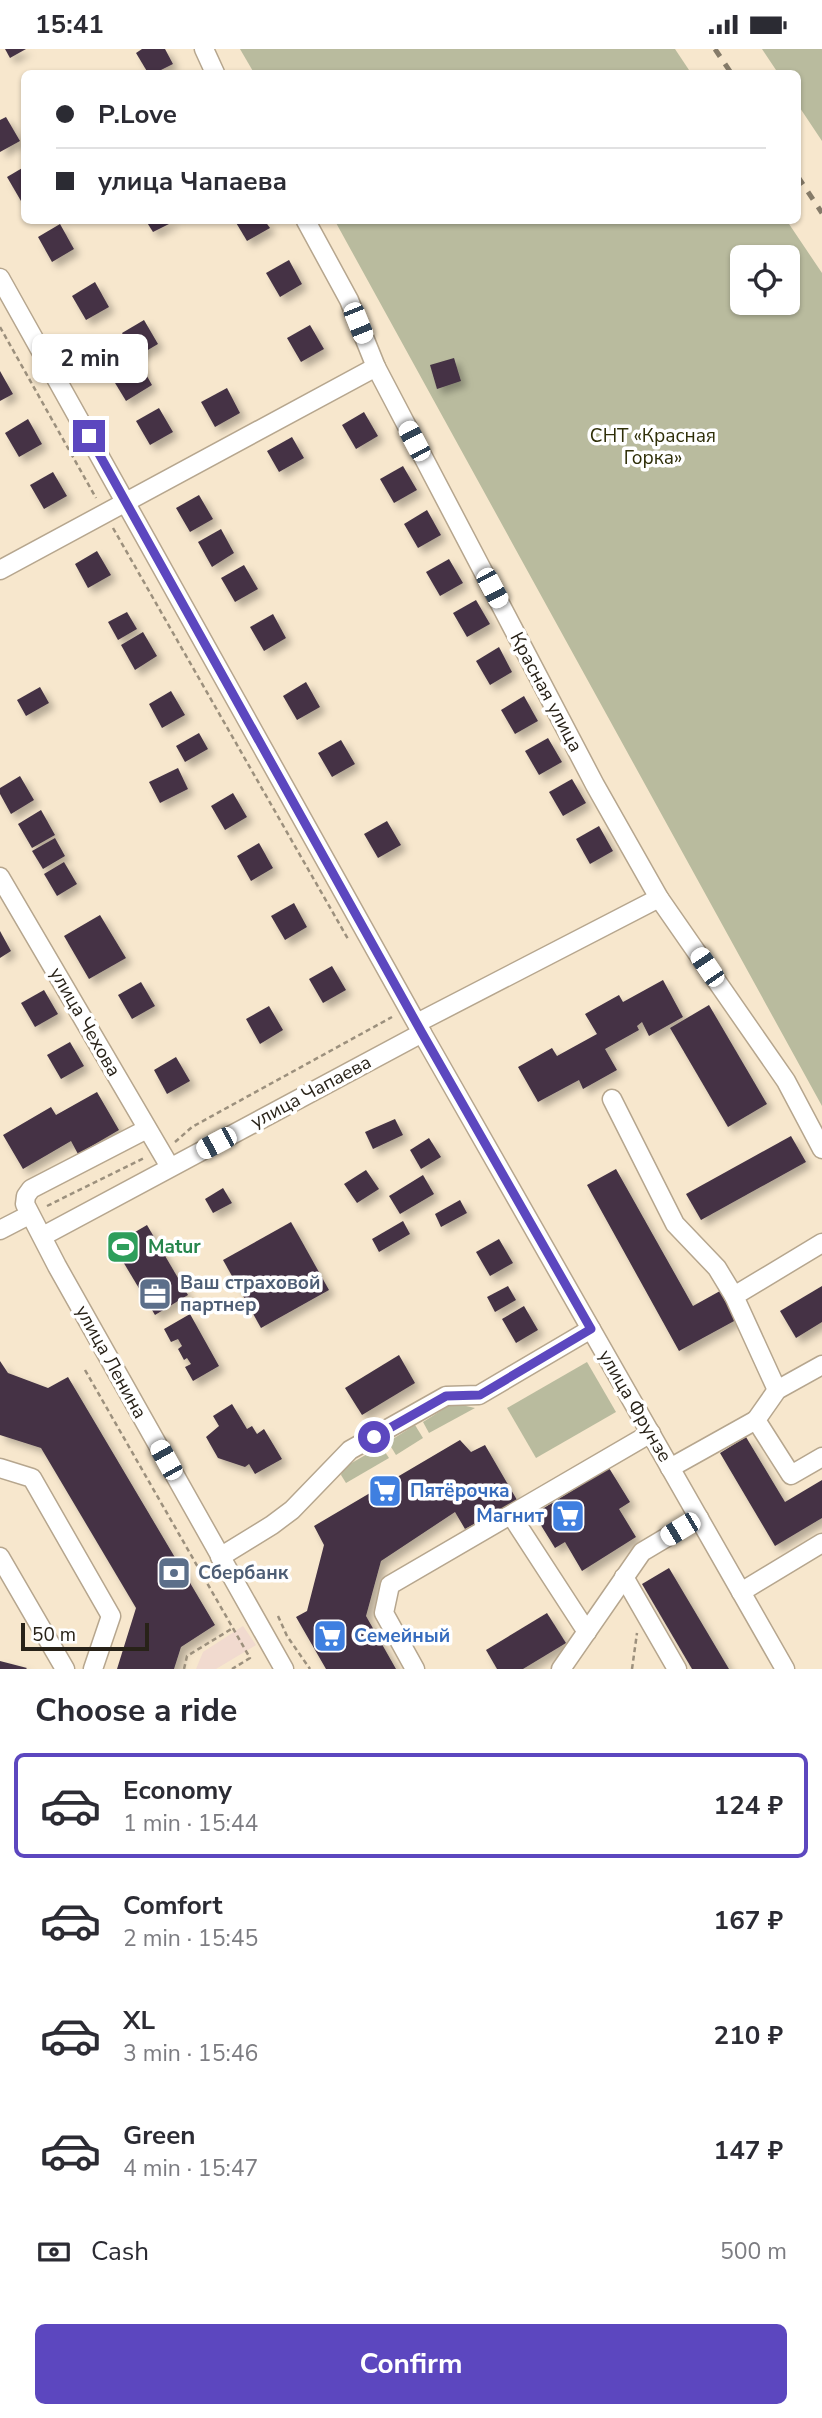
<!DOCTYPE html>
<html lang="en">
<head>
<meta charset="utf-8">
<style>
	:root { --surface:#fff; --page:#f7f7f7; --text:#2b2b33; --muted:#7c7c81; --line:#e1e1e2; --accent:#5c47bf }
	body { margin:0; font-family:"Nunito Sans",sans-serif; background:var(--page); color:var(--text); height:100vh; display:flex; flex-direction:column; font-size:26px; white-space:nowrap }
	* { box-sizing:border-box; margin:0 }
	p { font-size:23px; color:var(--muted) }
	.icon { flex:none; width:38px; height:38px; fill:none; stroke:currentColor; stroke-width:2; stroke-linecap:round; stroke-linejoin:round }
	.map { position:relative; height:1620px; overflow:hidden }
	.panel { display:flex; flex-direction:column; background:var(--surface); flex:1 }
	.panel>* { flex:none }
	.top-card { position:absolute; left:21px; top:21px; width:780px; height:154px; border-radius:10px; box-shadow:0 2px 5px #0004; display:grid; align-content:center; height:154px; padding:0 35px; background:var(--surface) }
	.controls { position:absolute; left:730px; top:196px; display:grid; gap:14px }
	.controls a { display:grid; place-items:center; width:70px; height:70px; border-radius:10px; background:var(--surface); box-shadow:0 2px 5px #0004; font-size:35px }
	.scale { position:absolute; left:21px; bottom:18px; width:128px; box-sizing:border-box; padding-left:7px; border:4px solid #282218; border-top:0; font-size:19px; line-height:24px; white-space:nowrap; color:#282218; -webkit-text-stroke:5px #fff; paint-order:stroke }
	.end { position:absolute; width:32px; height:32px; margin:-16px; border:9px solid #5c47bf; background:#fff; box-shadow:0 0 0 4px #fff }
	.from { border-radius:50% }
	.bubble { position:absolute; height:49px; border-radius:10px; background:var(--surface); box-shadow:0 2px 5px #0004; font-size:23px; font-weight:700; line-height:49px; text-align:center }
	.car { position:absolute; width:21px; height:42px; margin:-21px -10px; border-radius:9px; box-shadow:0 0 5px 2px #0007; background:linear-gradient(#fff 24%,#345 0 40%,#fff 0 76%,#345 0 86%,#fff 0) }
	.top-card b { display:flex; align-items:center; gap:24px; height:66px; font-size:26px }
	.top-card b+b { border-top:2px solid var(--line) }
	.top-card i { width:18px; height:18px; background:var(--text) }
	ul { padding:0; list-style:none }
	li { display:flex; align-items:center; gap:21px; height:105px; margin:0 14px 10px; padding:0 21px; border:4px solid transparent; border-radius:10px }
	li div { flex:1 }
	li b { display:block; font-size:26px }
	li em { font-style:normal; font-weight:700 }
	li.current { border-color:var(--accent) }
	li>.icon { width:63px; height:63px; stroke-width:1.5 }
	h2 { padding:0 35px; font-size:32px; line-height:84px }
	.pay { display:flex; align-items:center; gap:18px; height:77px; padding:0 35px; font-size:26px }
	.pay p { margin-inline-start:auto }
	.cta { display:flex; gap:14px; margin-top:auto; padding:14px 35px }
	.cta a { flex:1; height:80px; border-radius:10px; background:var(--accent); color:#fff; font-size:28px; font-weight:700; line-height:80px; text-align:center }
	.status { display:flex; justify-content:space-between; align-items:center; height:49px; padding:0 35px; background:var(--surface); direction:ltr }
	.status svg { height:19px; fill:currentColor }
	.map>svg:first-child { display:block }
</style>
</head>
<body>
<div class="status"><b>15:41</b><svg viewBox="0 0 49 12"><path d="M0 12V9h3v3zM5 12V6h3v6zM10 12V3h3v9zM15 12V0h3v12zM26 1h20v11H26zM47 4h2v5h-2z"/></svg></div>
<div class="map">
<svg width="822" height="1620" viewBox="0 0 822 1620">
	<defs>
		<filter id="shadow"><feDropShadow dx="5.5" dy="5.5" stdDeviation="3.5" flood-color="#0004"/></filter>
	</defs>
	<rect width="100%" height="100%" fill="#f7e7cd"/>
	<!-- industrial -->
	<path fill="#f1dacf" d="M243,1577L256,1596L216,1620H196L203,1603Z"/>
	<!-- green -->
	<g fill="#b9bb9e" fill-rule="evenodd">
		<path d="M240,0H675L691,24H254Z"/>
		<path d="M762,0H822V92L798,56V24H778Z"/>
		<path d="M335,172H787L822,224V1057ZM742,208H788V254H742Z"/>
		<path d="M587,1313L616,1363L536,1409L507,1359Z"/>
		<path d="M453,1354L475,1359L429,1384L423,1373Z"/>
		<path d="M415,1376L423,1389L396,1406L388,1393Z"/>
		<path d="M381,1397L389,1409L346,1434L341,1426L343,1419Z"/>
	</g>
	<!-- building -->
	<g fill="#434" filter="url(#shadow)">
		<path d="M5,0H26L10,9Z"/>
		<path d="M142,0H165L173,15L155,24H148L136,4Z"/>
		<path d="M6,68L20,92L0,103V71Z"/>
		<path d="M24,118V150L21,152L7,128Z"/>
		<path d="M146,172H175L153,183Z"/>
		<path d="M235,172H265L270,179L247,192Z"/>
		<path d="M60,175L74,200L52,213L38,188Z"/>
		<path d="M289,211L302,235L280,248L266,224Z"/>
		<path d="M95,233L109,258L86,271L72,247Z"/>
		<path d="M144,271L158,295L136,308L122,284Z"/>
		<path d="M310,276L324,300L301,313L287,289Z"/>
		<path d="M454,309L461,332L437,340L430,316Z"/>
		<path d="M139,313L152,336L126,352L112,329Z"/>
		<path d="M0,322L13,345L0,352Z"/>
		<path d="M227,339L240,364L215,378L201,353Z"/>
		<path d="M159,359L173,383L150,396L136,372Z"/>
		<path d="M364,363L378,387L356,400L342,376Z"/>
		<path d="M28,370L42,395L19,408L5,384Z"/>
		<path d="M292,388L304,409L279,423L267,402Z"/>
		<path d="M403,417L417,441L394,454L380,430Z"/>
		<path d="M53,423L67,447L44,460L30,436Z"/>
		<path d="M199,446L213,470L190,483L176,459Z"/>
		<path d="M427,461L441,486L418,499L404,475Z"/>
		<path d="M221,480L234,504L212,518L198,493Z"/>
		<path d="M97,502L111,526L88,539L75,515Z"/>
		<path d="M449,510L463,534L440,547L426,523Z"/>
		<path d="M244,516L258,540L235,553L221,529Z"/>
		<path d="M476,551L490,575L467,588L453,564Z"/>
		<path d="M127,563L137,580L118,591L108,573Z"/>
		<path d="M273,565L286,589L264,602L250,578Z"/>
		<path d="M143,583L157,607L135,621L121,596Z"/>
		<path d="M499,598L512,623L490,636L476,612Z"/>
		<path d="M306,633L320,658L297,671L283,647Z"/>
		<path d="M40,638L49,654L26,667L17,651Z"/>
		<path d="M171,642L185,666L162,679L149,655Z"/>
		<path d="M524,647L538,672L515,685L501,661Z"/>
		<path d="M199,684L208,700L185,713L176,697Z"/>
		<path d="M548,689L562,713L539,726L525,702Z"/>
		<path d="M341,691L355,715L332,728L318,704Z"/>
		<path d="M178,719L188,740L160,754L149,733Z"/>
		<path d="M20,727L34,751L11,765L0,745V739Z"/>
		<path d="M572,730L586,754L563,767L549,743Z"/>
		<path d="M233,744L247,768L225,781L211,757Z"/>
		<path d="M41,761L55,786L32,799L18,775Z"/>
		<path d="M387,772L401,796L378,809L364,785Z"/>
		<path d="M599,777L613,802L590,815L576,790Z"/>
		<path d="M55,789L65,807L43,820L32,802Z"/>
		<path d="M259,794L273,819L251,832L237,807Z"/>
		<path d="M64,813L77,835L57,847L44,825Z"/>
		<path d="M294,854L307,878L285,891L271,867Z"/>
		<path d="M100,866L126,909L89,930L64,887Z"/>
		<path d="M0,882L11,902L0,909Z"/>
		<path d="M332,917L346,941L323,954L309,930Z"/>
		<path d="M663,931L683,968L649,987L642,973L637,977L639,981L605,1000L617,1021L583,1040L579,1031L538,1053L518,1018L552,999L557,1007L597,985L585,965L619,946L623,953Z"/>
		<path d="M141,933L155,957L132,970L118,946Z"/>
		<path d="M44,941L58,965L35,978L21,954Z"/>
		<path d="M709,956L767,1055L728,1078L670,979Z"/>
		<path d="M269,957L283,981L260,995L246,970Z"/>
		<path d="M70,993L84,1017L61,1030L47,1006Z"/>
		<path d="M176,1008L190,1032L167,1045L154,1021Z"/>
		<path d="M97,1043L119,1081L78,1105L71,1092L23,1120L3,1086L51,1058L56,1066Z"/>
		<path d="M395,1070L403,1086L373,1100L365,1083Z"/>
		<path d="M791,1087L806,1113L701,1171L686,1145Z"/>
		<path d="M429,1089L441,1108L421,1120L410,1101Z"/>
		<path d="M616,1120L693,1257L720,1242L736,1271L679,1302L587,1136Z"/>
		<path d="M366,1121L379,1140L357,1154L344,1135Z"/>
		<path d="M423,1126L434,1145L400,1165L389,1147Z"/>
		<path d="M223,1139L232,1154L213,1164L205,1150Z"/>
		<path d="M460,1151L467,1164L441,1178L435,1165Z"/>
		<path d="M403,1172L410,1185L379,1203L372,1190Z"/>
		<path d="M291,1173L329,1241L261,1279L223,1211Z"/>
		<path d="M147,1176L188,1246L155,1266L113,1196Z"/>
		<path d="M499,1190L513,1214L490,1227L476,1203Z"/>
		<path d="M508,1237L516,1251L495,1263L487,1248Z"/>
		<path d="M822,1237V1273L796,1289L780,1262Z"/>
		<path d="M524,1257L538,1281L516,1294L502,1270Z"/>
		<path d="M190,1265L219,1317L193,1332L185,1318L191,1315L187,1309L184,1311L178,1300L182,1297L178,1290L171,1293L164,1280Z"/>
		<path d="M399,1306L415,1334L362,1366L345,1339Z"/>
		<path d="M0,1312L8,1324L48,1339L68,1328L215,1576L181,1598L174,1620H117L136,1559L41,1399L0,1386Z"/>
		<path d="M232,1355L247,1380L252,1377L257,1385L264,1380L282,1410L255,1425L249,1415L245,1418L218,1409L206,1388L219,1377L213,1367Z"/>
		<path d="M746,1388L785,1453L822,1431V1469L775,1497L720,1404Z"/>
		<path d="M460,1391L471,1403L485,1396L517,1451L465,1480L455,1463L381,1512L366,1567L396,1620H326L296,1568L307,1562L324,1496L314,1477Z"/>
		<path d="M609,1419L630,1453L619,1460L636,1488L582,1522L565,1493L555,1499L534,1465Z"/>
		<path d="M669,1519L729,1620H692L642,1535Z"/>
		<path d="M547,1564L566,1594L523,1620H497L486,1601Z"/>
		<path d="M0,1612L27,1619L26,1620H0Z"/>
	</g>
	<g fill="none" stroke-linecap="round" stroke-linejoin="round">
		<defs>
			<g id="minor">
				<path d="M204,0L215,24"/>
				<path d="M306,172L349,251L376,318L595,736L659,849L786,1032L822,1100"/>
				<path d="M0,229L422,984L785,1620"/>
				<path d="M0,521L376,318"/>
				<path d="M0,828L170,1118"/>
				<path d="M417,974L659,849"/>
				<path d="M612,1050L675,1175L717,1219L734,1247"/>
				<path d="M147,1080L31,1140L26,1147L25,1155L57,1217L284,1620"/>
				<path d="M0,1181L29,1166"/>
				<path d="M43,1187L422,984"/>
				<path d="M822,1316L777,1341L756,1371L791,1426L822,1408"/>
				<path d="M777,1341L734,1247L822,1194"/>
				<path d="M0,1419L32,1429L111,1567L93,1620"/>
				<path d="M670,1419L756,1371"/>
				<path d="M511,1466L587,1583"/>
				<path d="M0,1508L65,1620"/>
				<path d="M220,1508L272,1476L292,1461L350,1401L446,1347L479,1346L591,1280"/>
				<path d="M624,1528L677,1620"/>
				<path d="M741,1543L822,1494"/>
				<path d="M415,1620L384,1564L390,1536L651,1384"/>
				<path d="M561,1620L642,1503L699,1469"/>
			</g>
		</defs>
		<!-- minor casing -->
		<use href="#minor" stroke="#b6a68e" stroke-width="21"/>
		<!-- path -->
		<g stroke="#9c907d" stroke-width="2.5" stroke-dasharray="5 3.5" stroke-linecap="butt">
			<path d="M0,278L96,449"/>
			<path d="M113,479L348,890"/>
			<path d="M175,1093L192,1078L392,968"/>
			<path d="M47,1157L144,1109"/>
			<path d="M85,1321L250,1609L232,1620"/>
			<path d="M278,1567L287,1587L310,1620"/>
			<path d="M184,1620L187,1607L233,1579"/>
			<path d="M632,1620L637,1584"/>
		</g>
		<!-- minor -->
		<use href="#minor" stroke="#fff" stroke-width="18"/>
		<!-- rail -->
		<g stroke="#857b69" stroke-width="5" stroke-dasharray="9 9" stroke-linecap="butt">
			<path d="M715,0L731,24"/>
			<path d="M798,128L822,164"/>
		</g>
	</g>
	<g fill="none" stroke-linecap="round" stroke-linejoin="round">
		<!-- route -->
		<path stroke="#5c47bf" stroke-width="9" d="M89,387L422,984L591,1280L480,1346L446,1347L374,1388"/>
	</g>
	<!-- icons -->
	<defs>
		<symbol id="stadium-square" viewBox="-11 -11 22 22"><rect x="-9" y="-9" width="18" height="18" rx="4" fill="#2e9e5b" stroke="#fff"/><path d="M0-5a6.5 5 0 1 0 0 10a6.5 5 0 1 0 0-10ZM-3.5-1.8h7v3.6h-7Z" fill="#fff"/></symbol>
		<symbol id="office-square" viewBox="-11 -11 22 22"><rect x="-9" y="-9" width="18" height="18" rx="4" fill="#5c6f8a" stroke="#fff"/><path d="M-6-3h4V-5.5h4V-3h4V5H-6ZM-1-4.5V-3h2v-1.5ZM-6 0V1H6V0Z" fill="#fff"/></symbol>
		<symbol id="supermarket-square" viewBox="-11 -11 22 22"><rect x="-9" y="-9" width="18" height="18" rx="4" fill="#3f7fe0" stroke="#fff"/><path d="M-6-5.5h2.5l.6 2H6L4.5 2H-2.5L-4.4-4H-6ZM-1.5 3.2a1.3 1.3 0 1 0 .1 0ZM3 3.2a1.3 1.3 0 1 0 .1 0Z" fill="#fff"/></symbol>
		<symbol id="bank-square" viewBox="-11 -11 22 22"><rect x="-9" y="-9" width="18" height="18" rx="4" fill="#5c6f8a" stroke="#fff"/><path d="M-6-4H6V4H-6ZM0-2.3a2.3 2.3 0 1 0 0 4.6a2.3 2.3 0 1 0 0-4.6Z" fill="#fff"/></symbol>
	</defs>
	<g fill-rule="evenodd">
		<use href="#stadium-square" x="104" y="1179" width="38" height="38"/>
		<use href="#office-square" x="136" y="1226" width="38" height="38"/>
		<use href="#supermarket-square" x="366" y="1423" width="38" height="38"/>
		<use href="#supermarket-square" x="549" y="1448" width="38" height="38"/>
		<use href="#bank-square" x="155" y="1505" width="38" height="38"/>
		<use href="#supermarket-square" x="311" y="1568" width="38" height="38"/>
	</g>
	<g text-anchor="middle" dominant-baseline="central" stroke-width="7" stroke-linejoin="round" paint-order="stroke">
		<!-- park labels -->
		<g font-size="19" fill="#2f2f08" stroke="#fff">
			<text x="653" y="387">СНТ «Красная<tspan x="653" dy="22">Горка»</tspan></text>
		</g>
		<!-- street labels -->
		<g font-size="19" fill="#282218" stroke="#fff">
			<text transform="translate(546 643) rotate(62)">Красная улица</text>
			<text transform="translate(85 973) rotate(60)">улица Чехова</text>
			<text transform="translate(311 1043) rotate(-28)">улица Чапаева</text>
			<text transform="translate(111 1313) rotate(61)">улица Ленина</text>
			<text transform="translate(635 1357) rotate(60)">улица Фрунзе</text>
		</g>
		<!-- leisure labels -->
		<g font-size="19" font-weight="bold" fill="#27864d" stroke="#fff" text-anchor="start">
			<text x="148" y="1198">Matur</text>
		</g>
		<!-- service labels -->
		<g font-size="19" font-weight="bold" fill="#4e5e75" stroke="#fff" text-anchor="start">
			<text x="180" y="1234">Ваш страховой<tspan x="180" dy="22">партнер</tspan></text>
			<text x="198" y="1524">Сбербанк</text>
		</g>
		<!-- shop labels -->
		<g font-size="19" font-weight="bold" fill="#366cbe" stroke="#fff" text-anchor="start">
			<text x="410" y="1442">Пятёрочка</text>
			<text x="544" y="1467" text-anchor="end">Магнит</text>
			<text x="354" y="1587">Семейный</text>
		</g>
	</g>
</svg>
<div class="controls">
<a><svg class="icon" aria-label="locate" viewBox="0 0 24 24"><circle cx="12" cy="12" r="6"/><path d="M12 2v4M12 18v4M2 12h4M18 12h4"/></svg></a>
</div>
<div class="scale">50 m</div>
<i class="end from" style="left:374px;top:1388px"></i>
<i class="end" style="left:89px;top:387px"></i>
<div class="bubble" style="left:32px;top:285px;width:116px">2 min</div>
<i class="car" style="left:358px;top:274px;rotate:158deg"></i>
<i class="car" style="left:414px;top:392px;rotate:332deg"></i>
<i class="car" style="left:492px;top:539px;rotate:152deg"></i>
<i class="car" style="left:707px;top:918px;rotate:326deg"></i>
<i class="car" style="left:216px;top:1094px;rotate:242deg"></i>
<i class="car" style="left:166px;top:1411px;rotate:331deg"></i>
<i class="car" style="left:680px;top:1480px;rotate:239deg"></i>
<div class="top-card">
<b><i class="from"></i>P.Love</b>
<b><i></i>улица Чапаева</b>
</div>
</div>
<section class="panel">
<h2>Choose a ride</h2>
<ul>
<li class="current"><svg class="icon" aria-label="car" viewBox="0 0 24 24"><path d="M5 17H2v-5l4-1 3-4h7l3 4 3 1v5h-3M9 17h6M6 11h13"/><circle cx="7" cy="17" r="2"/><circle cx="17" cy="17" r="2"/></svg><div><b>Economy</b><p>1 min · 15:44</p></div><em>124 ₽</em></li>
<li><svg class="icon" aria-label="car" viewBox="0 0 24 24"><path d="M5 17H2v-5l4-1 3-4h7l3 4 3 1v5h-3M9 17h6M6 11h13"/><circle cx="7" cy="17" r="2"/><circle cx="17" cy="17" r="2"/></svg><div><b>Comfort</b><p>2 min · 15:45</p></div><em>167 ₽</em></li>
<li><svg class="icon" aria-label="car" viewBox="0 0 24 24"><path d="M5 17H2v-5l4-1 3-4h7l3 4 3 1v5h-3M9 17h6M6 11h13"/><circle cx="7" cy="17" r="2"/><circle cx="17" cy="17" r="2"/></svg><div><b>XL</b><p>3 min · 15:46</p></div><em>210 ₽</em></li>
<li><svg class="icon" aria-label="car" viewBox="0 0 24 24"><path d="M5 17H2v-5l4-1 3-4h7l3 4 3 1v5h-3M9 17h6M6 11h13"/><circle cx="7" cy="17" r="2"/><circle cx="17" cy="17" r="2"/></svg><div><b>Green</b><p>4 min · 15:47</p></div><em>147 ₽</em></li>
</ul>
<div class="pay"><svg class="icon" aria-label="cash" viewBox="0 0 24 24"><path d="M3 7h18v10H3z"/><circle cx="12" cy="12" r="2"/></svg>Cash<p>500 m</p></div>
<div class="cta"><a>Confirm</a></div>
</section>
</body>
</html>
